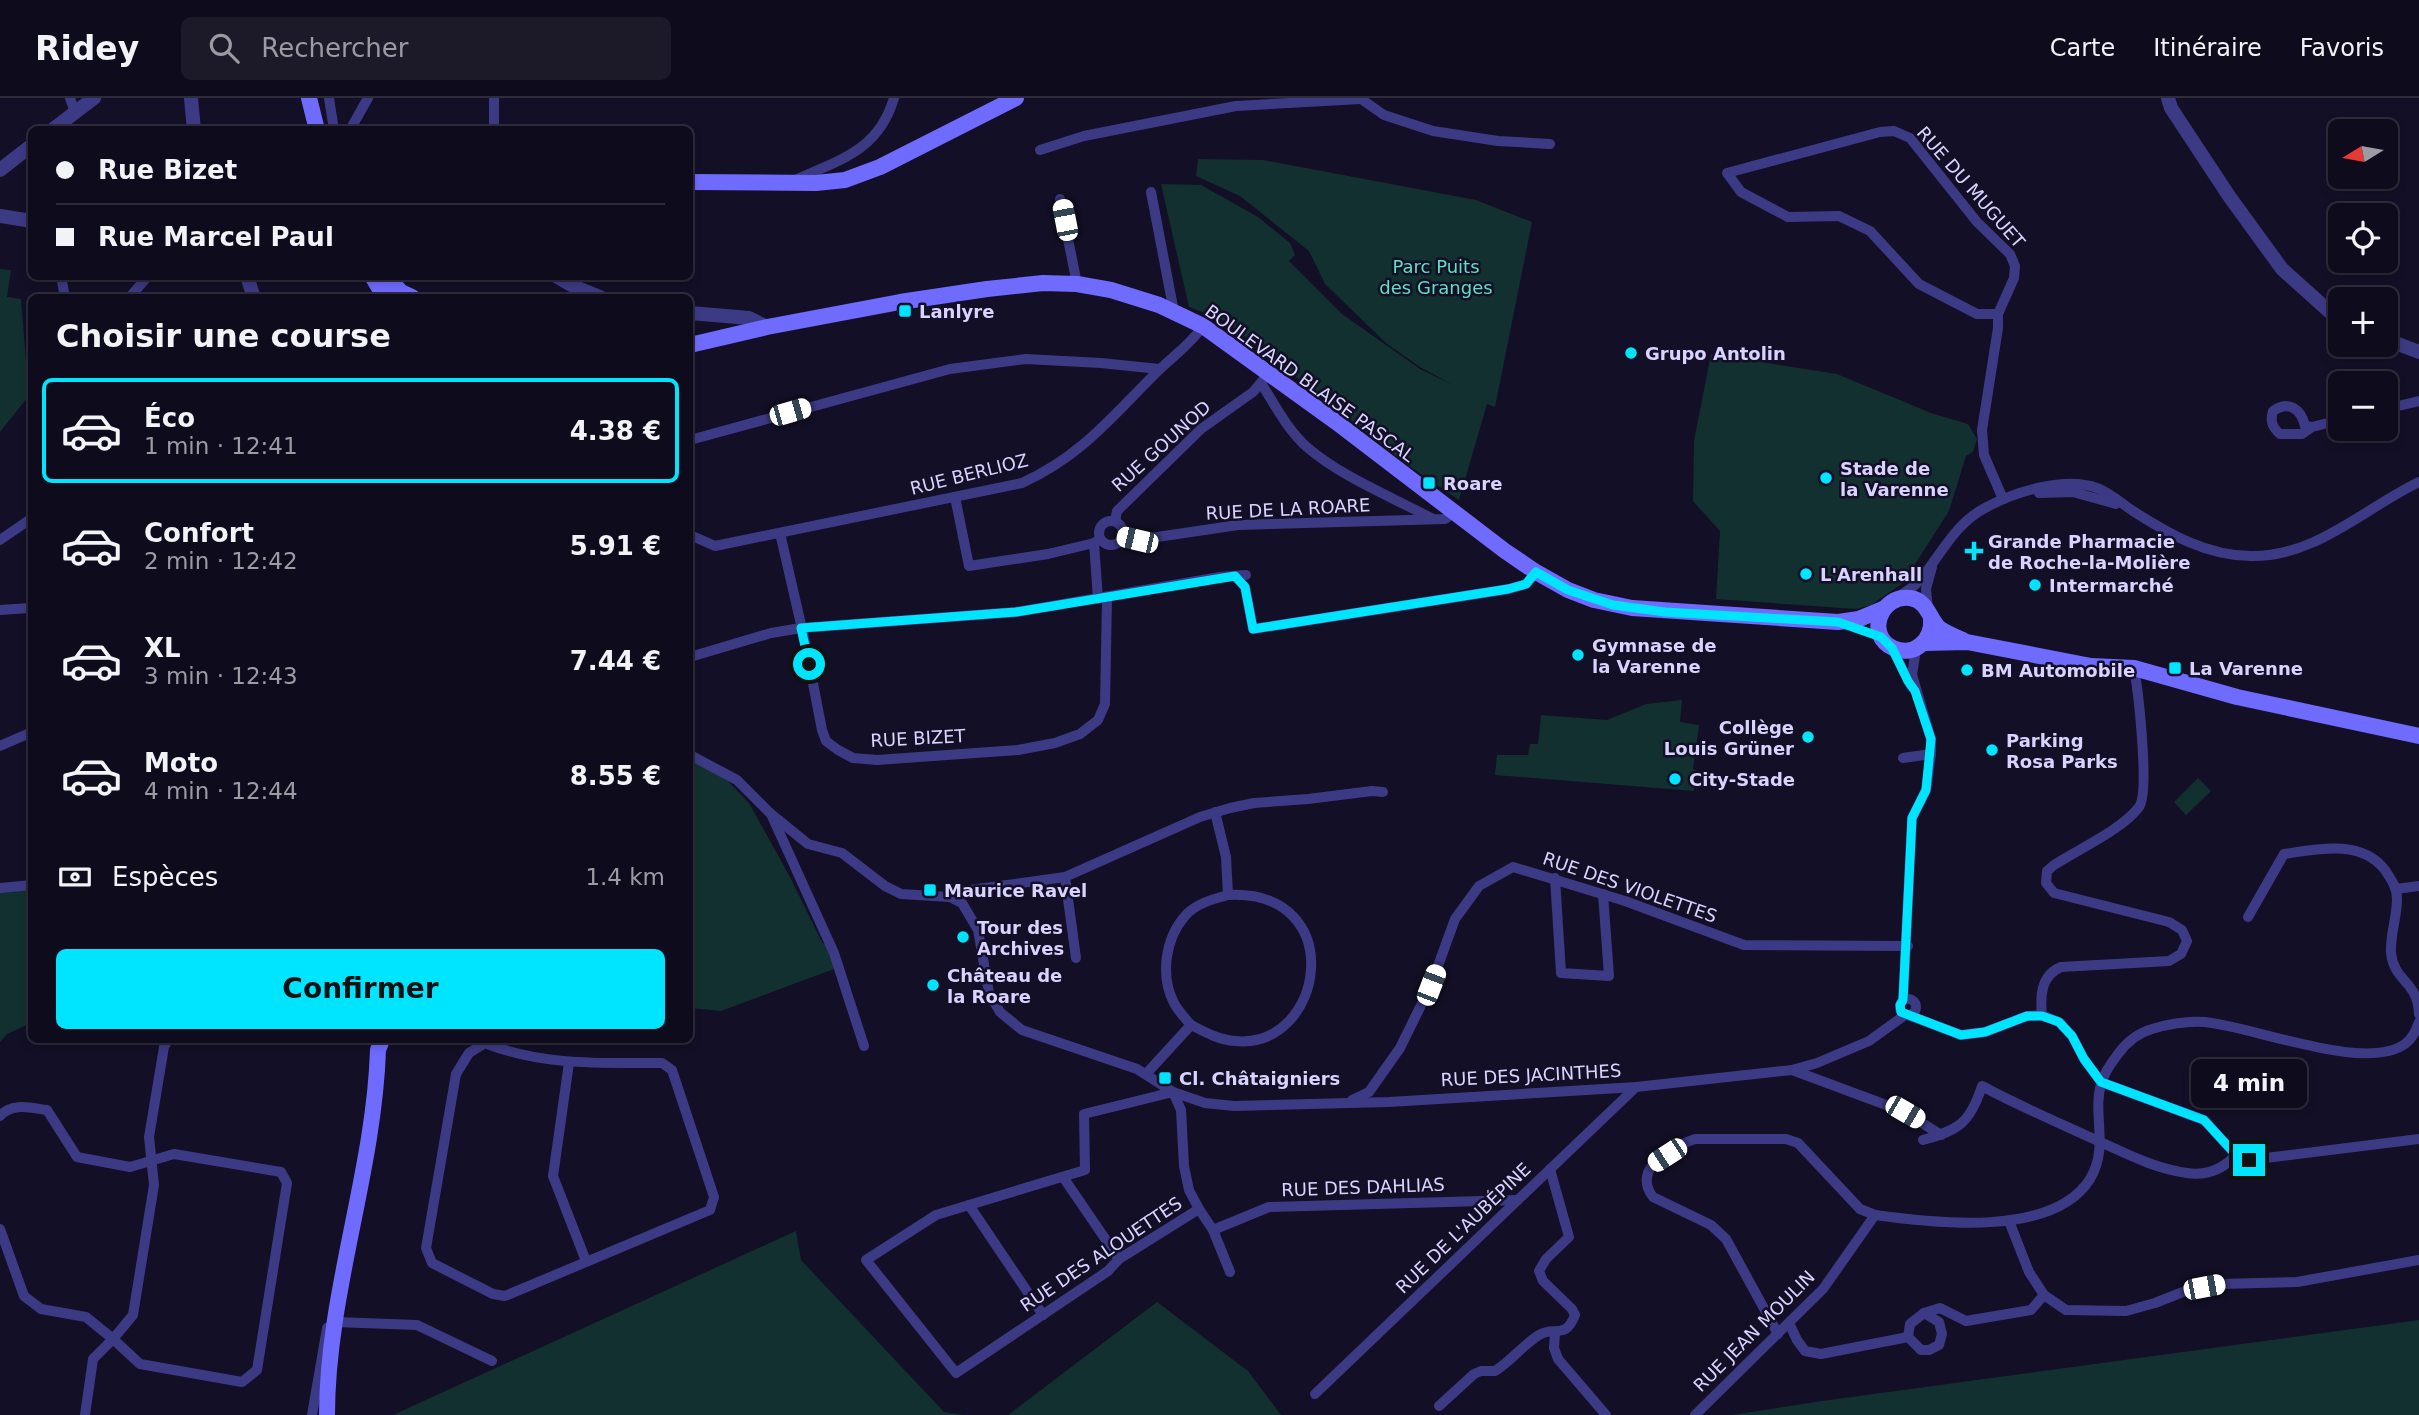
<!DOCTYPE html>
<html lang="fr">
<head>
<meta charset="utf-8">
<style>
	:root { --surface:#0e0b1c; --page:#1c1929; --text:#f1f3f6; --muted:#9b9ba3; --line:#2e2b3b; --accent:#00e5ff }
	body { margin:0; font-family:"DejaVu Sans",sans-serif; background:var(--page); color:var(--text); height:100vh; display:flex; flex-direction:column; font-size:26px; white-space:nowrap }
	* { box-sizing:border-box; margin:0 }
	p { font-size:23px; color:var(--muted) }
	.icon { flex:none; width:38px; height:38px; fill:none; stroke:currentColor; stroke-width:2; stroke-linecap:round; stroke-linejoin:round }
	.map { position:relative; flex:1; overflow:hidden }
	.panel { position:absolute; left:28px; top:196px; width:665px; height:749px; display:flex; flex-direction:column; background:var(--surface); border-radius:10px; box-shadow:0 4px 10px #0003,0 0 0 2px var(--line) }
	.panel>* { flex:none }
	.banner { position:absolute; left:28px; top:28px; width:665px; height:154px; border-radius:10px; box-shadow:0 4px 10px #0003,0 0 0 2px var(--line); display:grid; align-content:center; height:154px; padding:0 28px; background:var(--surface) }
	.needle { width:46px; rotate:259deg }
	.fabs { position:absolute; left:2328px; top:21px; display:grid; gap:14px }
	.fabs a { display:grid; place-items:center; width:70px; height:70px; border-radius:10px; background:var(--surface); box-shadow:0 4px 10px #0003,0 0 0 2px var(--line); font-size:35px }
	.end { position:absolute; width:32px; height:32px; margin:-16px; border:9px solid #00e5ff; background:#111; box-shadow:0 0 0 4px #111 }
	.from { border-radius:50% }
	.bubble { position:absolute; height:49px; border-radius:10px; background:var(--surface); box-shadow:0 4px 10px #0003,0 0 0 2px var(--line); font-size:23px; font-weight:600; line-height:49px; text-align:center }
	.car { position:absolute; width:21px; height:42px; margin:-21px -10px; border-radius:9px; box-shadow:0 0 5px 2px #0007; background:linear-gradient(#fff 24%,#345 0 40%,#fff 0 76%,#345 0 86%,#fff 0) }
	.banner b { display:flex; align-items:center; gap:24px; height:66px; font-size:26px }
	.banner b+b { border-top:2px solid var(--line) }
	.banner i { width:18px; height:18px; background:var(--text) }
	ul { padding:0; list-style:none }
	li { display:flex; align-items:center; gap:21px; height:105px; margin:0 14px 10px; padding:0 14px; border:4px solid transparent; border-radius:10px }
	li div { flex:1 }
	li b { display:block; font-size:26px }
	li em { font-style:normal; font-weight:600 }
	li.selected { border-color:var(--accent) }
	li>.icon { width:63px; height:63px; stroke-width:1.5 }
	h2 { padding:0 28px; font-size:32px; line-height:84px }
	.pay { display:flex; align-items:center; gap:18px; height:77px; padding:0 28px; font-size:26px }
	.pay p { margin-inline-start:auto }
	.button { display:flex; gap:14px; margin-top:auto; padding:14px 28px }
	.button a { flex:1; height:80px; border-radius:10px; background:var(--accent); color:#111; font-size:28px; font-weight:600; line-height:80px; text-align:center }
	header { display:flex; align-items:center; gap:42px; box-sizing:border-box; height:98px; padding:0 35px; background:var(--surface); border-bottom:2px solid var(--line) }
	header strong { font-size:33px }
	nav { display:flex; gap:38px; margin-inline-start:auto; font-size:24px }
	.search { width:490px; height:63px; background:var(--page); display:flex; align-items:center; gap:18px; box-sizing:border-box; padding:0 24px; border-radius:10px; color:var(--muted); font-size:26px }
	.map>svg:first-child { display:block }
</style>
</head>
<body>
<header>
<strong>Ridey</strong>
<div class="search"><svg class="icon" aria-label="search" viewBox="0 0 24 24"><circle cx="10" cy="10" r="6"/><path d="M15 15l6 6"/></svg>Rechercher</div>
<nav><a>Carte</a><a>Itinéraire</a><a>Favoris</a></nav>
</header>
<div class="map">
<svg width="2419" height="1317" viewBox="0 0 2419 1317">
	<rect width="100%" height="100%" fill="#130f26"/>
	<!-- green -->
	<g fill="#12302f">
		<path d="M1198,61L1263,62L1476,102L1532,124L1495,309L1487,306L1459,402L1409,368L1225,223L1189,209L1161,86L1201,87L1258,119L1290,145L1295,157L1289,163L1342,216L1420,271L1453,287L1420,269L1386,245L1325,186L1309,153L1240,98L1196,78Z"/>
		<path d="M0,171L11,172L7,199L21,201L26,263L32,268L31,295L0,334Z"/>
		<path d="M1711,256L1837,276L1931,315L1968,326L1977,341L1973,354L1966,358L1949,413L1903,485L1871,507L1856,511L1716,501L1720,433L1693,403L1694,343Z"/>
		<path d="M1682,602L1680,624L1699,627L1693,671L1696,672L1694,693L1495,677L1497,657H1528L1530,646H1538L1541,617L1607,622L1646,606Z"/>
		<path d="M690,658L707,661L749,705L790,779L822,844L841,863L834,871L721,913L690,910Z"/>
		<path d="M2198,680L2211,693L2186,717L2174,704Z"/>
		<path d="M0,789H31V925L7,936L0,944Z"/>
		<path d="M796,1133L801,1162L944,1314L966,1317H393Z"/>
		<path d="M1157,1204L1248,1273L1281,1317H1008Z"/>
		<path d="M2419,1222V1317H1732L1822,1303Z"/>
	</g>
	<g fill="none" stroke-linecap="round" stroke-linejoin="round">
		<!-- minor -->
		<g stroke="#3d3a85" stroke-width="10">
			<path d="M70,0L75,14"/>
			<path d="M329,0L334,32"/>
			<path d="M1363,0L1361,1L1384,17L1433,33L1498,43L1550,46"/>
			<path d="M350,32L368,0"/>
			<path d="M494,32V0"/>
			<path d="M1040,52L1084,38L1236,8L1361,1"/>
			<path d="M793,83C838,62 878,54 894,0"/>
			<path d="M1151,94L1174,214"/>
			<path d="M1060,101L1077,186"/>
			<path d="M64,178L62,183L65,200"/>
			<path d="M129,200L148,178"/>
			<path d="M1998,216H1977L1919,186L1870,133L1839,118L1788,119L1741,94L1727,75L1880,34L1894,33L1910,40L1977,124L2010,156L2015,168L2014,180L1998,216V230L1982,332L1984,357L2003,401"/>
			<path d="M1261,285C1275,307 1288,333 1308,350C1342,379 1392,399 1431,420"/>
			<path d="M2385,311L2419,303"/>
			<path d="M2312,329L2305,328C2301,311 2289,302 2273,313C2270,323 2272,329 2280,336H2302L2312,329L2340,322"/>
			<path d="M690,342L950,271L1026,261L1101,265L1159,271"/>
			<path d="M2039,395L2073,394L2116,406"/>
			<path d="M955,399L969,468L1048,456L1094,445L1100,441"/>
			<circle cx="1111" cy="435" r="12"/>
			<path d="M1115,423L1117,413L1201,331L1253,294L1264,281"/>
			<path d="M780,435L805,544L822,632L826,643L838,652L853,660L877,662L1018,652L1055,645L1080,636L1098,622L1105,606L1107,499"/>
			<path d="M690,437L715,448L1022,385C1083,357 1112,318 1158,273C1175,256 1189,248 1203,228"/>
			<path d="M1123,439L1137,442L1238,427L1445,421L1454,414"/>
			<path d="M0,442L32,420"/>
			<path d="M1094,445L1098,501"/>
			<path d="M1235,478L1245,489L1253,531L1509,491L1526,486L1536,474"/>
			<path d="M1896,500C1903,495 1912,491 1918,484C1940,459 1954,426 1985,410C2014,394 2065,378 2097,390C2110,395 2121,405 2133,413C2169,436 2207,458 2251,458C2316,459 2363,411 2419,384"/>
			<path d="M1928,511L1926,491L1932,469"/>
			<path d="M0,512L30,510"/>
			<path d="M1892,550L1911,588"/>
			<path d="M690,559L771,535L801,530L1016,514L1220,479L1246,477"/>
			<path d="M0,648L32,634"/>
			<path d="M690,657L737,682L771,716L834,855L864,948"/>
			<path d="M1903,660L1931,656"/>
			<path d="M771,716L808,746L842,755L885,788L901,796L950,799L962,805L978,832L989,895L1000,914L1022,932L1137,971L1173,994L1205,1005L1234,1008L1389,1004L1636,989L1792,972L1817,965L1869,943L1905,917"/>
			<path d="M1065,779L1076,860"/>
			<path d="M1555,780L1561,875L1609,878L1603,796"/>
			<path d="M0,790L32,787"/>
			<path d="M2396,791L2419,788"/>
			<path d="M950,799L970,792L1065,779L1200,719L1230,710L1254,705L1308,701L1372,693L1383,694"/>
			<path d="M2248,819L2284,756C2318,751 2361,741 2385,772C2391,781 2397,789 2397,801C2397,819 2390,837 2391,855C2394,884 2418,883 2419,916"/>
			<circle cx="1908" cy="909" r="8"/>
			<path d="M1903,902L1912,720L1926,692L1931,656V641L1912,577L1916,551"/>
			<path d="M1908,917L1961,937L1985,934L2027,918L2042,917L2059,924L2072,938L2084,961L2101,984L2204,1022L2236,1057L2249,1062L2419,1041"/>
			<path d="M2042,917C2040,898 2041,877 2061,869L2169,863L2181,856L2187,843L2182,832L2169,824L2054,795L2046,785L2047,773L2054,767C2077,752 2123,731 2139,709C2150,694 2138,592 2134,570"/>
			<path d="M1191,927C1185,920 1178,913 1174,905C1160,878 1165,841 1185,818C1195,806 1213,801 1228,797L1226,759L1215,714"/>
			<path d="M484,942L485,945C542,968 601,965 662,965L672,972L714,1099L710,1112L505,1198L493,1196L432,1165L426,1150L456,976L469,955L485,945"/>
			<path d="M569,965L553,1078L586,1163"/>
			<path d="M1792,972L1905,1014L1941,1037"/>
			<path d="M1146,976L1191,927C1205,934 1219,942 1235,943C1325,952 1350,791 1228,797"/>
			<path d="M1173,994L1181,1012L1184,1068L1189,1092L1199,1111L1119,1161L1108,1173L956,1275L866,1162L936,1117L1085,1072L1084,1016Z"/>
			<path d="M1352,1002L1369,994L1400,950L1431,887L1455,821L1479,788L1513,769L1625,803L1744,847L1908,848"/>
			<path d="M0,1018C12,1004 31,1010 47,1012L77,1059L130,1069L174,1056L281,1074L287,1085L257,1272L242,1284L140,1266L113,1241L93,1261L85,1317"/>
			<path d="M1923,1042C1959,1032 1970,1025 1982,988C2019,1008 2057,1024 2096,1042C2125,1055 2155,1071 2187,1075C2206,1078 2223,1071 2236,1057"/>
			<path d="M1063,1079L1119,1161"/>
			<path d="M969,1107L1043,1217"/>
			<path d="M1199,1111L1213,1132L1230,1174"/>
			<path d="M2009,1123L2029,1174L2044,1197L2066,1212L2126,1213L2155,1205L2188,1192L2220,1186L2297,1184L2419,1162"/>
			<path d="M0,1131L24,1198L41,1211L86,1219L113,1241L133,1217L154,1087L149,1039L164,949L168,942"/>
			<path d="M1213,1132L1269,1109L1518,1102"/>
			<path d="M1789,1225L1797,1242L1805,1253L1821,1256L1908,1239L1910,1226L1924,1215L1940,1210L1966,1223L2031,1212L2044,1197"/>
			<path d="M1555,1234L1554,1250L1558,1261L1606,1317"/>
			<path d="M1778,1236L1726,1141L1711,1127L1653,1099C1631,1070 1671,1049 1695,1041H1786L1798,1045L1860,1111L1875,1117"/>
			<path d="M1908,1239L1921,1252H1929L1939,1247L1942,1236L1939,1224L1924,1215"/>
			<path d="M1315,1296L1636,989"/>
			<path d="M1439,1308L1474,1276L1481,1273H1495C1511,1263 1523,1247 1539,1237C1554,1227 1565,1243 1575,1217L1572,1211L1543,1183L1539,1173L1546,1161L1569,1139L1550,1071"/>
			<path d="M312,1317L327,1230L336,1224L417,1227L492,1263"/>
			<path d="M1695,1317L1823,1191L1875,1117C1933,1125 2053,1140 2090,1081C2110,1048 2091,1015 2102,983C2105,973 2112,964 2118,956C2126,945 2138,935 2152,931C2169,926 2186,923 2204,924C2253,928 2364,975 2405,946C2413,940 2416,932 2419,924"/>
		</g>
		<!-- tertiary -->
		<g stroke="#3d3a85" stroke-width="14">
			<path d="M191,0L194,32"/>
			<path d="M2168,0L2171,10L2229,98L2282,171L2340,223"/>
			<path d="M52,32L94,0"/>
			<path d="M0,72L32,47"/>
			<path d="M0,118L32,123"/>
			<path d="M247,178L254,200"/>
			<path d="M556,178L573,188L602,200"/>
			<path d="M690,215L749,220L767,229"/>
			<path d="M2385,241L2419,254"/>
		</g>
		<!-- secondary -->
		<g stroke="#6f6bff" stroke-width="16">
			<path d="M309,0L317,32"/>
			<path d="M690,84L816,85L845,82L880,69L1016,0"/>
			<path d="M372,178L385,200"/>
			<path d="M387,178L401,194L412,199"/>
			<path d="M690,247L767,229L900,204L987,191L1043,185L1077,186L1111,192L1159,207L1203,228L1336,324L1505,453L1536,474L1568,492L1594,502L1632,510L1838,524L1859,521L1883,511"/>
			<path d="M1931,520C1933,541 1915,560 1893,550C1865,537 1881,496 1910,500C1927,502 1929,520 1939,530C1946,535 1956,539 1963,542"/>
			<path d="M1924,545L1967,544L2091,568L2134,570L2237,599L2419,638"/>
			<path d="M327,1317C327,1195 374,1075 378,952L382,942"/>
		</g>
	</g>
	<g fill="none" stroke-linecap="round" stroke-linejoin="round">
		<!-- route -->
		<path stroke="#00e5ff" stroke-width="9" d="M809,566L801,530L1016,514L1235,478L1245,489L1253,531L1508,491L1526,486L1536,474L1568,492L1613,507L1665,514L1838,524L1881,539L1892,550L1908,583L1915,593L1931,641L1926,692L1912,720L1903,902L1900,907L1901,914L1961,937L1985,934L2027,918H2042L2059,924L2072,938L2084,961L2101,984L2204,1022L2236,1057L2249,1062"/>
	</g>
	<!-- markers -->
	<g fill="#00e5ff" stroke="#130f26" stroke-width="2.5">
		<rect x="898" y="206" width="14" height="14" rx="3.5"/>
		<circle cx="1631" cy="255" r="7"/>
		<circle cx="1826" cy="380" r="7"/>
		<rect x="1422" y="378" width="14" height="14" rx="3.5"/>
		<path d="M1970.5 442.5h7v7h7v7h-7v7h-7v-7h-7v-7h7z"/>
		<circle cx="1806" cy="476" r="7"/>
		<circle cx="2035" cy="487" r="7"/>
		<circle cx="1578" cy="557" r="7"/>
		<rect x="2168" y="563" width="14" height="14" rx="3.5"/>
		<circle cx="1967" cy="572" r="7"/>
		<circle cx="1808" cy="639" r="7"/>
		<circle cx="1992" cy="652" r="7"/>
		<circle cx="1675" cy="681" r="7"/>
		<rect x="923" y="785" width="14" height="14" rx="3.5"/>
		<circle cx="963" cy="839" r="7"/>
		<circle cx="933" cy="887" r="7"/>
		<rect x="1158" y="973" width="14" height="14" rx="3.5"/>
	</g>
	<g text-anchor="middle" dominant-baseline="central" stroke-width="5" stroke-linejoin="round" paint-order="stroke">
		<!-- street labels -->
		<g font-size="18" fill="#d9d4ff" stroke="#130f26">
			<text transform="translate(1971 89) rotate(49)">RUE DU MUGUET</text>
			<text transform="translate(1310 285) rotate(36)">BOULEVARD BLAISE PASCAL</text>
			<text transform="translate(1161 348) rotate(-42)">RUE GOUNOD</text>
			<text transform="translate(969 376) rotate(-14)">RUE BERLIOZ</text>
			<text transform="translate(1288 411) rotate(-3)">RUE DE LA ROARE</text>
			<text transform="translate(918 640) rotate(-3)">RUE BIZET</text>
			<text transform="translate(1630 789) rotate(19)">RUE DES VIOLETTES</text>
			<text transform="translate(1531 977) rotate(-3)">RUE DES JACINTHES</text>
			<text transform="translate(1363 1089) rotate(-2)">RUE DES DAHLIAS</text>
			<text transform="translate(1463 1130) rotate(-44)">RUE DE L'AUBÉPINE</text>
			<text transform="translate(1101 1156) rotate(-34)">RUE DES ALOUETTES</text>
			<text transform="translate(1754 1233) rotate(-45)">RUE JEAN MOULIN</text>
		</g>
		<!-- park labels -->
		<g font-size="18" fill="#5fe0c0" stroke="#130f26">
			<text x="1436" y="168">Parc Puits<tspan x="1436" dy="21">des Granges</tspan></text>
		</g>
		<!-- poi labels -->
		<g font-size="18" font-weight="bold" fill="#d9d4ff" stroke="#130f26" text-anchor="start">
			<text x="919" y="213">Lanlyre</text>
			<text x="1645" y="255">Grupo Antolin</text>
			<text x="1840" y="370">Stade de<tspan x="1840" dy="21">la Varenne</tspan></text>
			<text x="1443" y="385">Roare</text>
			<text x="1988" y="443">Grande Pharmacie<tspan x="1988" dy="21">de Roche-la-Molière</tspan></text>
			<text x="1820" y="476">L'Arenhall</text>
			<text x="2049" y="487">Intermarché</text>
			<text x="1592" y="547">Gymnase de<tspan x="1592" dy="21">la Varenne</tspan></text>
			<text x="2189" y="570">La Varenne</text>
			<text x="1981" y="572">BM Automobile</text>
			<text x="1794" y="629" text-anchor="end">Collège<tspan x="1794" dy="21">Louis Grüner</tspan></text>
			<text x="2006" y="642">Parking<tspan x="2006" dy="21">Rosa Parks</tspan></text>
			<text x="1689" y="681">City-Stade</text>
			<text x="944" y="792">Maurice Ravel</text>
			<text x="977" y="829">Tour des<tspan x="977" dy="21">Archives</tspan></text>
			<text x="947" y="877">Château de<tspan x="947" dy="21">la Roare</tspan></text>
			<text x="1179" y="980">Cl. Châtaigniers</text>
		</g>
	</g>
</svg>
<div class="fabs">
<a><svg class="needle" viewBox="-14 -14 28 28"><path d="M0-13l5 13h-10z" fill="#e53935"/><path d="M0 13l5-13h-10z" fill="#9b9ba3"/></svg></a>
<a><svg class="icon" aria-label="locate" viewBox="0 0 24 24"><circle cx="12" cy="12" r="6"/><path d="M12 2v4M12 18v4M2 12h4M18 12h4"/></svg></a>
<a>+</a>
<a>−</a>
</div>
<i class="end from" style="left:809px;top:566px"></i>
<i class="end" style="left:2249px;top:1062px"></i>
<div class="bubble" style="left:2191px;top:961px;width:116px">4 min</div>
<i class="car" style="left:1065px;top:122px;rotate:349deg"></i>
<i class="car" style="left:790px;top:314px;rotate:74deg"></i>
<i class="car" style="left:1137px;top:442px;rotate:283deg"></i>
<i class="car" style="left:1431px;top:887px;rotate:21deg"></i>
<i class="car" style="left:1905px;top:1014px;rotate:120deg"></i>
<i class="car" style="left:1667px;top:1057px;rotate:237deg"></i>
<i class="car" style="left:2204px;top:1189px;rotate:79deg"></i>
<div class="banner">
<b><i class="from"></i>Rue Bizet</b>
<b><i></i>Rue Marcel Paul</b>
</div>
<section class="panel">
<h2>Choisir une course</h2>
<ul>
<li class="selected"><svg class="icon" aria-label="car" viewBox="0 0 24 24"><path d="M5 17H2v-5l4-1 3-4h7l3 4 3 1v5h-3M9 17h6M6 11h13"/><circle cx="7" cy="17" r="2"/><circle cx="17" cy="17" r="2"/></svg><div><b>Éco</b><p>1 min · 12:41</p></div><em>4.38 €</em></li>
<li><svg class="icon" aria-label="car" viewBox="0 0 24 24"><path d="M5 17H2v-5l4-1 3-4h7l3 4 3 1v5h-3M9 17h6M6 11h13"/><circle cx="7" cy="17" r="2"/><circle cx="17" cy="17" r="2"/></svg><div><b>Confort</b><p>2 min · 12:42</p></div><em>5.91 €</em></li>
<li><svg class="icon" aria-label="car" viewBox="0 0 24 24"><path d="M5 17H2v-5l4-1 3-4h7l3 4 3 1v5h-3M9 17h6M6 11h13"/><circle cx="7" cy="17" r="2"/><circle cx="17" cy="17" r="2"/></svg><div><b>XL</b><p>3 min · 12:43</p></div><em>7.44 €</em></li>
<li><svg class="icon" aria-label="car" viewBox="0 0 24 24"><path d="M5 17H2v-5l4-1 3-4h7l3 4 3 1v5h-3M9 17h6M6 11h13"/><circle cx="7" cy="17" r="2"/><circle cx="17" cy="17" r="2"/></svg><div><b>Moto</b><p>4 min · 12:44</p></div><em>8.55 €</em></li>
</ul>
<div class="pay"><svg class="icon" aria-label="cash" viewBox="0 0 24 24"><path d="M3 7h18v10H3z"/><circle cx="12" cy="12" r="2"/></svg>Espèces<p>1.4 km</p></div>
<div class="button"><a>Confirmer</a></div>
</section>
</div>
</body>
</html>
